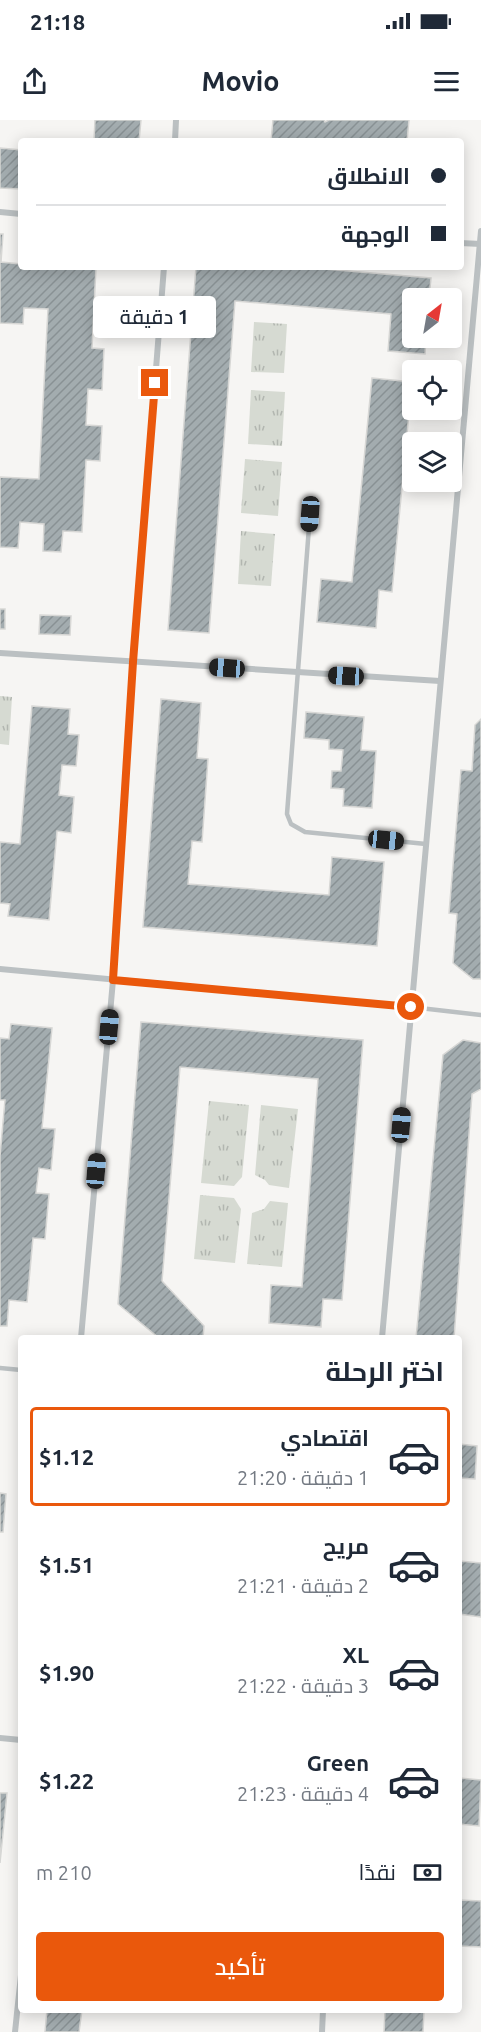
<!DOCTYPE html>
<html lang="ar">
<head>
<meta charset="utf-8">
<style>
	:root { --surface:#fff; --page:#f2f2f3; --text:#1f2937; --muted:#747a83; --line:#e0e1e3; --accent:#ea580c }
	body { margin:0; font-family:Ubuntu,Cairo,sans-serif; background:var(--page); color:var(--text); direction:rtl; height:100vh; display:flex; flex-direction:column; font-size:22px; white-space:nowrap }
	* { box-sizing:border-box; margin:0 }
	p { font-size:20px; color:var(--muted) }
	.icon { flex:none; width:33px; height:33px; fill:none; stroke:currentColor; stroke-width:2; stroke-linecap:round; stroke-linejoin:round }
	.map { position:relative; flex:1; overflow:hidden; direction:ltr }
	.details { position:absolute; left:18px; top:1215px; width:444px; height:678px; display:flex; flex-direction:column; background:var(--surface); border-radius:6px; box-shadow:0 3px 15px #0003; direction:rtl }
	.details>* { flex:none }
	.banner { position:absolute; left:18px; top:18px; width:446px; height:132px; border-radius:6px; box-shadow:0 3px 15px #0003; direction:rtl; display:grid; align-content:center; height:132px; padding:0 18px; background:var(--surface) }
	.needle { width:39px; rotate:31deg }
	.tools { position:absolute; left:402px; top:168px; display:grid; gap:12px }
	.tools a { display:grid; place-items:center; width:60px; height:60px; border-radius:6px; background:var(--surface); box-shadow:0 3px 15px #0003; font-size:30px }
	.end { position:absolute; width:27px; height:27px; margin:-14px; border:8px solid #ea580c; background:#fff; box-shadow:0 0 0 3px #fff }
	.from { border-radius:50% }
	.bubble { position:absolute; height:42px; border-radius:6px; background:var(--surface); box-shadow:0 3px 15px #0003; font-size:20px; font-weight:600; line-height:42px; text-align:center; direction:rtl }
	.car { position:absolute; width:18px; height:36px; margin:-18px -9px; border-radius:8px; box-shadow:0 0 4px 2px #0007; background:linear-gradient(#222 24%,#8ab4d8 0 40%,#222 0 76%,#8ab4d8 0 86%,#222 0) }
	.banner b { display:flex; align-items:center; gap:21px; height:57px; font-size:22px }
	.banner b+b { border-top:2px solid var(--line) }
	.banner i { width:15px; height:15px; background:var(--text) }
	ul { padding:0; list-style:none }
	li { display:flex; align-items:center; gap:18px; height:99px; margin:0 12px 9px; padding:0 6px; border:3px solid transparent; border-radius:6px }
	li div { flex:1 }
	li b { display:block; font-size:22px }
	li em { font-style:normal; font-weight:600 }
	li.selected { border-color:var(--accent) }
	li>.icon { width:54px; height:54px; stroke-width:1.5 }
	h2 { padding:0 18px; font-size:27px; line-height:72px }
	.pay { display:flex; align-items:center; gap:15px; height:66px; padding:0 18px; font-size:22px }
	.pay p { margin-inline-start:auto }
	.primary-button { display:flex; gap:12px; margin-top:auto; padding:12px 18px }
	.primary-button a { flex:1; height:69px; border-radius:6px; background:var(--accent); color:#fff; font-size:24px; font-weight:600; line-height:69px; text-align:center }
	.status { display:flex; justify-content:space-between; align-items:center; height:42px; padding:0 30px; background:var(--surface); direction:ltr }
	.status svg { height:16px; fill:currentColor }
	header { display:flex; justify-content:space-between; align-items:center; height:78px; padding:0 18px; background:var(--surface); font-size:27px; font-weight:600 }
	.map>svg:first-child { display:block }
</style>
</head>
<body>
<div class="status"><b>21:18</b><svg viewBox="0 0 49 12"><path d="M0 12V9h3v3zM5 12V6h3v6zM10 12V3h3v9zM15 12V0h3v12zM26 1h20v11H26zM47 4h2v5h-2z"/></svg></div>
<header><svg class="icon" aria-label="menu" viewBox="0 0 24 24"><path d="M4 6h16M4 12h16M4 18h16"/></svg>Movio<svg class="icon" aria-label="share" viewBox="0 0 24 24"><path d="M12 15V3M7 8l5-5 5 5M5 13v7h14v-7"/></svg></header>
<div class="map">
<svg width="481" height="1912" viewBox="0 0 481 1912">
	<defs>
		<pattern id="grass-tufts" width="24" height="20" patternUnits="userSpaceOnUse" patternTransform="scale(1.5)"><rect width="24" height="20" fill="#d6dad2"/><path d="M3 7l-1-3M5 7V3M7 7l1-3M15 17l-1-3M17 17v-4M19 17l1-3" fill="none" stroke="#b2b6b0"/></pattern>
		<pattern id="building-hatch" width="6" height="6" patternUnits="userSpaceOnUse" patternTransform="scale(1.5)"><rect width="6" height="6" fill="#a3acaf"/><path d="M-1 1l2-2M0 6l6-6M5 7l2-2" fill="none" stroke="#899194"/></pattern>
	</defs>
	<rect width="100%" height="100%" fill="#f6f5f3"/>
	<!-- grass -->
	<g fill="url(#grass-tufts)">
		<path d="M254,202L287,204L284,253L251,252Z"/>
		<path d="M251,270L285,272L282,326L248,324Z"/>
		<path d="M245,339L282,342L278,396L241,393Z"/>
		<path d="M241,411L275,414L271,466L238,464Z"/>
		<path d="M0,576L12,577L9,625L0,624Z"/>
		<path d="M209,981L249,985L242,1057L234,1066L201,1063Z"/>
		<path d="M261,985L298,989L289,1068L269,1065L265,1060L255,1055Z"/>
		<path d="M200,1075L234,1078L241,1089L235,1143L194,1139Z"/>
		<path d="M270,1081L288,1083L282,1147L247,1144L252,1093L264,1089Z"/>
	</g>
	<!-- building -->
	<g fill="url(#building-hatch)" stroke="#d7d7d5" stroke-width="1.5">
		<path d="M95,0H141L139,21H94Z"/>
		<path d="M273,0H324L325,2L329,0H409L407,21H271Z"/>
		<path d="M0,28L21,30V69L0,68Z"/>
		<path d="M0,114H3L1,142L21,144V147H96L92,228L104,229L102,270L88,269L86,305L102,306L100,341L86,340L82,412L63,411L61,432L43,431L44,404L20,402L18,428L0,427V357L39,359L48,189L24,188L23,204L0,203Z"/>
		<path d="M196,147H301L431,158L429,178H412V218H426L425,234L388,231L391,194L235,181L209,513L168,510Z"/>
		<path d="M372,258L412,262L392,472L379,470L376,508L317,502L321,459L352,462Z"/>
		<rect x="0" y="489" width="5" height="20"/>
		<path d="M40,495L71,496L70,515L39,514Z"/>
		<path d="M161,579L201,583L197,638L208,639L202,722L192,721L188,764L329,775L332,737L384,742L377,826L143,807Z"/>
		<path d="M32,586L70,589L68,614L79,615L76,646L62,645L59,675L74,677L71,713L57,711L49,800L8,796L10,784L0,783V722L20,724Z"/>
		<path d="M306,592L364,597L361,630L376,631L372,688L343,686L344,669L331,668L332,651H341L343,630L329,629V620L304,618Z"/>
		<path d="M481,599V859H473L453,843L457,794L449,793L461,650L472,651L475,605Z"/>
		<path d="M141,902L363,920L342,1180L323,1179L321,1207L269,1203L271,1165L302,1167L318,959L180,947L162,1161L204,1206L203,1218H159L118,1184Z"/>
		<path d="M11,904L52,908L42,1008L55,1009L51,1050L39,1048L36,1073L49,1074L45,1119L33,1118L27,1182L9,1180L7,1206H0V1036L5,980H0V918L9,919Z"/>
		<path d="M463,920L481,923V969L472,974L454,1218H416L443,935Z"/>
		<path d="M459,1324L477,1326L475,1359L459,1358Z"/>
		<path d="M0,1373L6,1374L3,1412H0Z"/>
		<path d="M459,1441L481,1443V1497L459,1494Z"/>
		<path d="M459,1658L481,1660L479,1706L459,1704Z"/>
		<path d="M0,1673H7L0,1743Z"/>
		<path d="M459,1780L481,1781V1827L459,1826Z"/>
		<path d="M47,1890H82L79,1912H45Z"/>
		<path d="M385,1890H424L423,1912H384Z"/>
	</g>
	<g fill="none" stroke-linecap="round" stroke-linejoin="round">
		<!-- service -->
		<g stroke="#bbc0c2" stroke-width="4.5">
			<path d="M310,394L287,694L291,704L305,712L426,724"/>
			<path d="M411,887L481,895"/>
			<path d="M0,1248L21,1250"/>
		</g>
		<!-- minor -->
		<g stroke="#bbc0c2" stroke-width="6">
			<path d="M175,21L176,0"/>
			<path d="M0,92L21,94"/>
			<path d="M460,123L481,124"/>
			<path d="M0,533L440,561"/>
			<path d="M0,849L411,887"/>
			<path d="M81,1218L113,860L133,542L164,147"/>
			<path d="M382,1218L481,111"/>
			<path d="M0,1618L21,1620"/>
			<path d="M15,1912L21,1855"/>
			<path d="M322,1912L323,1890"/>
		</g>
	</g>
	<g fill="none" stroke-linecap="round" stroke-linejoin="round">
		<!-- route -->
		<path stroke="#ea580c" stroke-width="8" d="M155,263L133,542L113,860L411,887"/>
	</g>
</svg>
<div class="tools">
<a><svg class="needle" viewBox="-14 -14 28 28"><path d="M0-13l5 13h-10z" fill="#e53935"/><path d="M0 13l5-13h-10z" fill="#747a83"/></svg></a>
<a><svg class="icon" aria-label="locate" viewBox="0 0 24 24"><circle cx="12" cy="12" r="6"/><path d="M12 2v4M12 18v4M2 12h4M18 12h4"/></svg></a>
<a><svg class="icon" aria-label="layers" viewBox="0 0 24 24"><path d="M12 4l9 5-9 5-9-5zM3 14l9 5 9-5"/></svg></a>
</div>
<i class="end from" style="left:411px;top:887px"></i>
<i class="end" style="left:155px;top:263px"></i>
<div class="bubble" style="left:93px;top:176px;width:123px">1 دقيقة</div>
<i class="car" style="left:310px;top:394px;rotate:184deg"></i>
<i class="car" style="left:227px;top:548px;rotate:274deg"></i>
<i class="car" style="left:346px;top:556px;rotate:273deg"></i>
<i class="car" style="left:386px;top:720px;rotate:96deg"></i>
<i class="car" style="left:109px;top:907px;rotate:5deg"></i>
<i class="car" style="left:401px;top:1005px;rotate:5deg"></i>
<i class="car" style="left:96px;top:1051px;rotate:5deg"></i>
<div class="banner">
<b><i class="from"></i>الانطلاق</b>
<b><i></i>الوجهة</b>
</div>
<section class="details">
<h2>اختر الرحلة</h2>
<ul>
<li class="selected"><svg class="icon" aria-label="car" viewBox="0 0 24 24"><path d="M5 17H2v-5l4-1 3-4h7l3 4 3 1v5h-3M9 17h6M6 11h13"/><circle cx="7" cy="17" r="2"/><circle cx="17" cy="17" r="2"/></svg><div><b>اقتصادي</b><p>1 دقيقة · 21:20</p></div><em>$1.12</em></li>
<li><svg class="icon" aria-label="car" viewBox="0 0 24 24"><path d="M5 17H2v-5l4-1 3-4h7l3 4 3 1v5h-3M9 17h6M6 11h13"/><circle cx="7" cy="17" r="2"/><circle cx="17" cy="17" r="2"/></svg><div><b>مريح</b><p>2 دقيقة · 21:21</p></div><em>$1.51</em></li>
<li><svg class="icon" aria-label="car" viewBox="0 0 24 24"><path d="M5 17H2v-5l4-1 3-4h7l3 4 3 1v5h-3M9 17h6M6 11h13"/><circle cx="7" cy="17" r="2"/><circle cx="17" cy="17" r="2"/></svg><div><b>XL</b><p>3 دقيقة · 21:22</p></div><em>$1.90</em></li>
<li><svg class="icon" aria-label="car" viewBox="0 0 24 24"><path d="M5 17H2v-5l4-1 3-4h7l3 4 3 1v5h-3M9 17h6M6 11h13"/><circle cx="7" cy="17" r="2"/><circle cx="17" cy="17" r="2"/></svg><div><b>Green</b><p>4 دقيقة · 21:23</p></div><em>$1.22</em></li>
</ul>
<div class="pay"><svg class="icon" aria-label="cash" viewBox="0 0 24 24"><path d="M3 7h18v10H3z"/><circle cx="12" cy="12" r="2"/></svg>نقدًا<p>210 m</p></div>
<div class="primary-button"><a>تأكيد</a></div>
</section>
</div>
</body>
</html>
